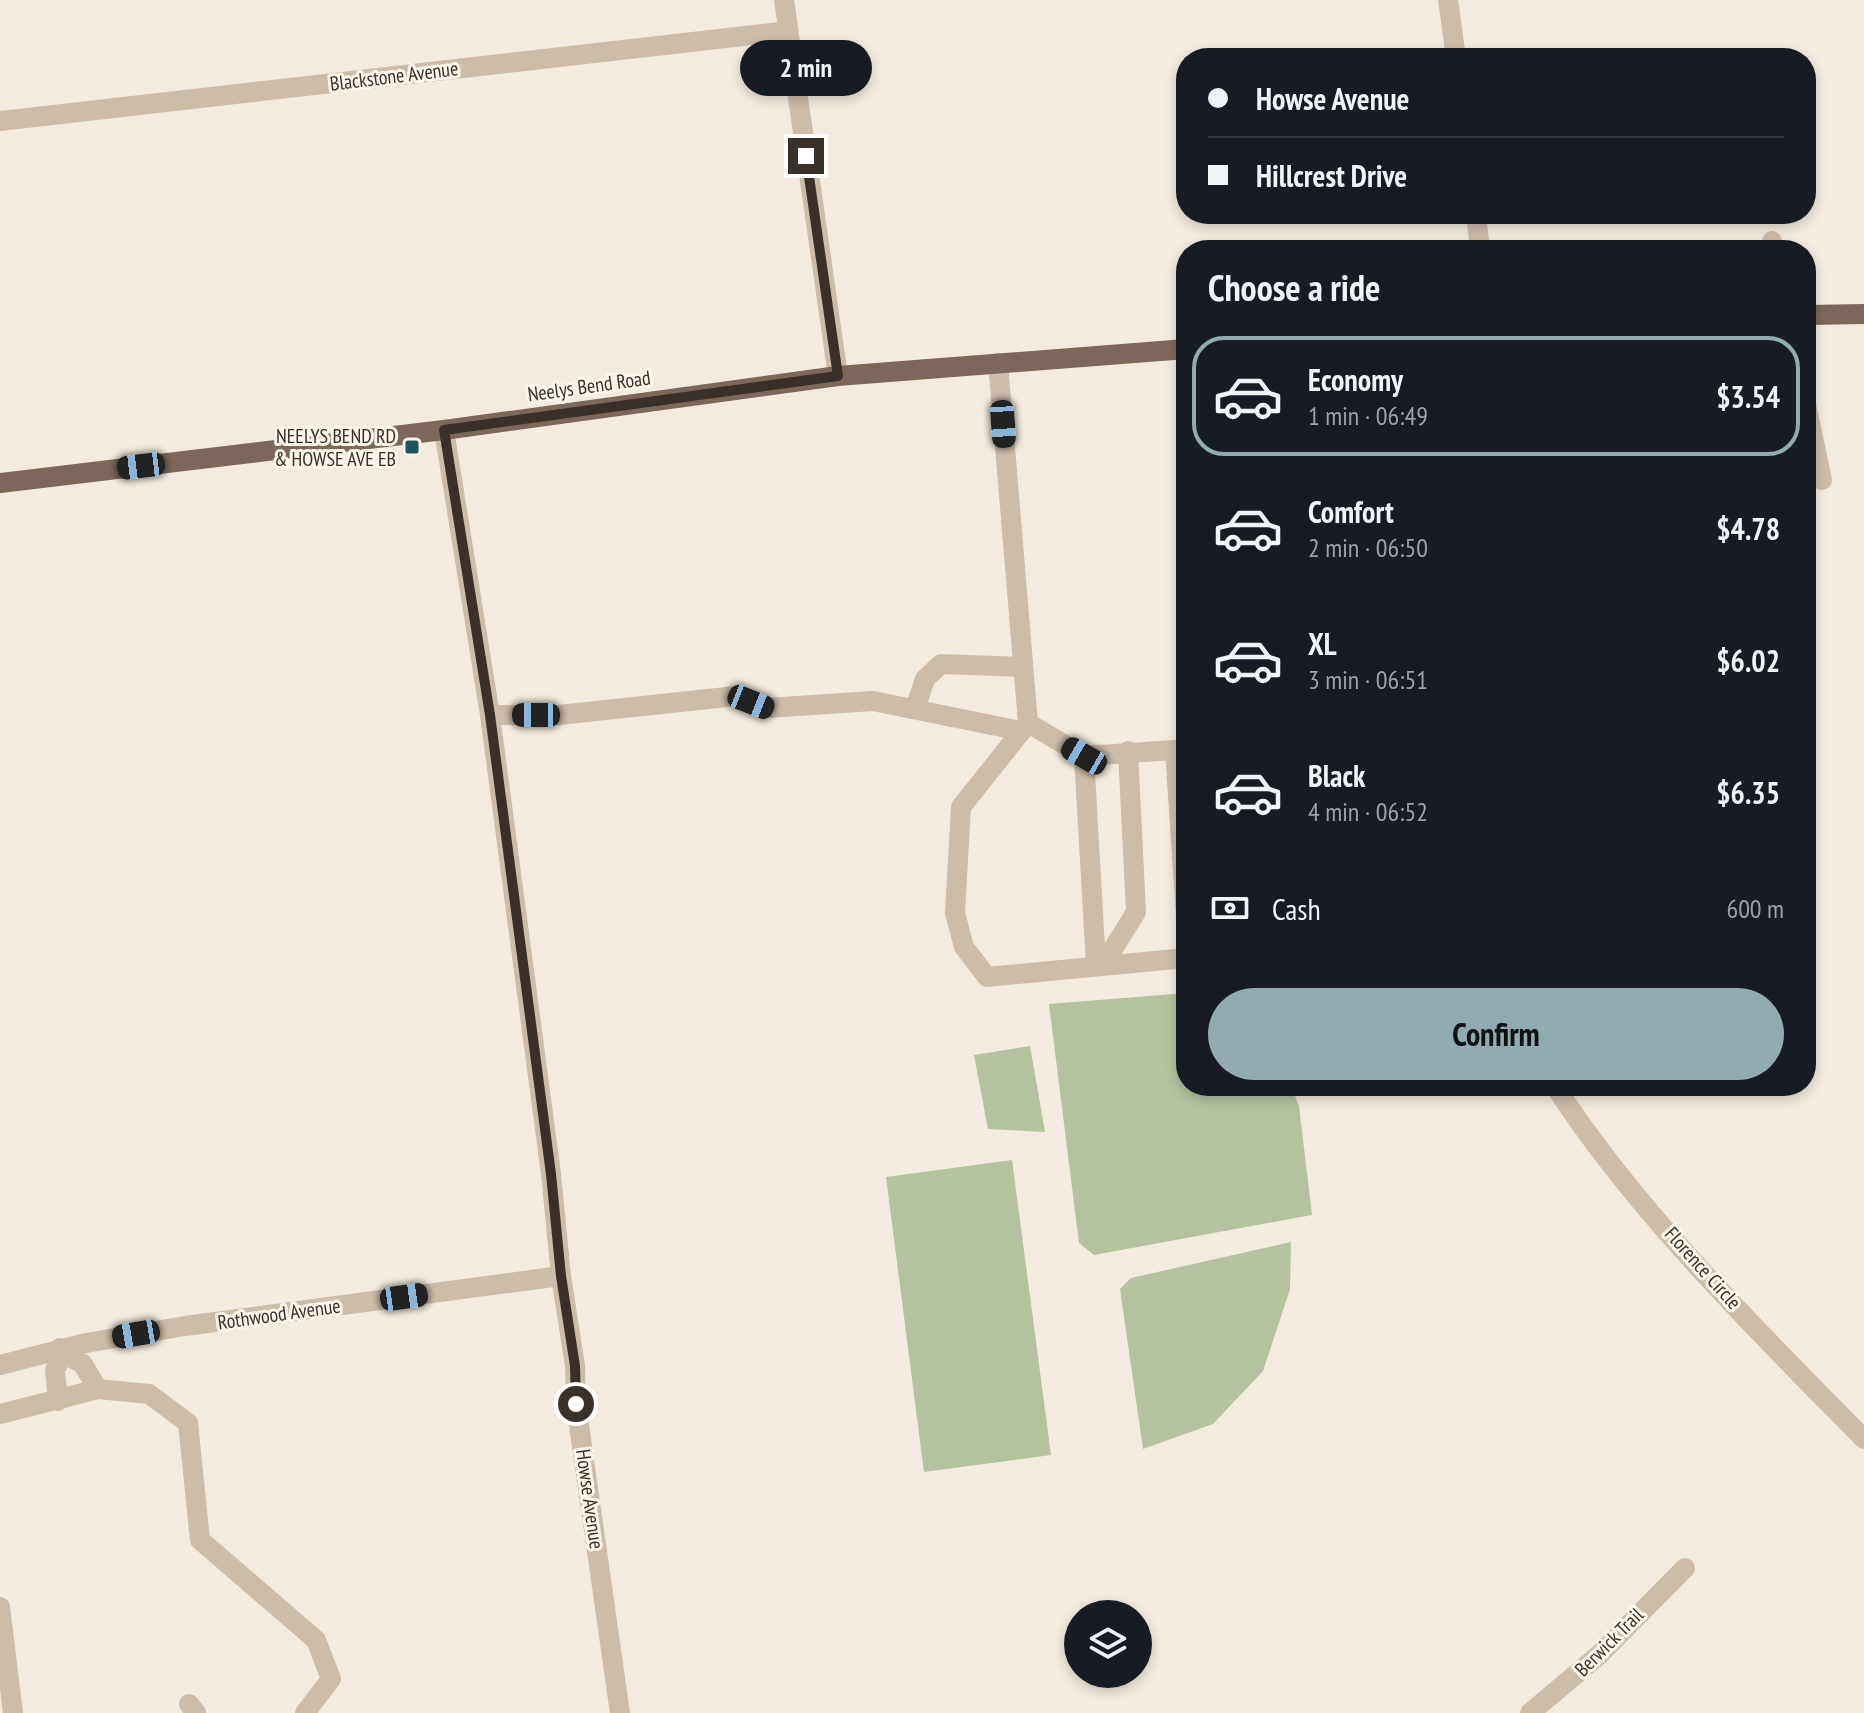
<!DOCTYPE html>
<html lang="en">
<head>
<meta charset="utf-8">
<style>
	:root { --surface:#171b24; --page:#20242c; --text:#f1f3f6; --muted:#9ea1a6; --line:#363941; --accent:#92abb1 }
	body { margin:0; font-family:"PT Sans Narrow",sans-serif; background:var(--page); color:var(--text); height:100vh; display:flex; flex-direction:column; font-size:30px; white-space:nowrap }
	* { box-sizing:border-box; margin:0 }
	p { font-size:26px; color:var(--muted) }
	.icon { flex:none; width:44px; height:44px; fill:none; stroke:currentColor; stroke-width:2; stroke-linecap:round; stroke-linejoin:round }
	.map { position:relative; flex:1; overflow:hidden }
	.drawer { position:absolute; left:1176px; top:240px; width:640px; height:856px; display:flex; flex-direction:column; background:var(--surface); border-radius:32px; box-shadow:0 4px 12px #0003 }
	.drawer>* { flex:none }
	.guide { position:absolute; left:1176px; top:48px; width:640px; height:176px; border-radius:32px; box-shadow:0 4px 12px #0003; display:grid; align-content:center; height:176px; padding:0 32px; background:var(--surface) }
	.buttons { position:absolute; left:1064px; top:1600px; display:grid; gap:16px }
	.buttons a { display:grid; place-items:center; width:88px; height:88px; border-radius:50%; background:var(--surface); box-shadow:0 4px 12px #0003; font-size:40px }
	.end { position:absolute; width:36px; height:36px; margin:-18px; border:10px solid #39302a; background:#fff; box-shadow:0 0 0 4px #fff }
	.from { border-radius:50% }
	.bubble { position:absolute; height:56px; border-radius:28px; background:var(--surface); box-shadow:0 4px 12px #0003; font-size:26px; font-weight:700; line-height:56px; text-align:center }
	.car { position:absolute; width:24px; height:48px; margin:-24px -12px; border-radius:10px; box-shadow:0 0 6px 2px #0007; background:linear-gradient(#222 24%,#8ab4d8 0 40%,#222 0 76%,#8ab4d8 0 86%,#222 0) }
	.guide b { display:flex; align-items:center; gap:28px; height:76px; font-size:30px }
	.guide b+b { border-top:2px solid var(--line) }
	.guide i { width:20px; height:20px; background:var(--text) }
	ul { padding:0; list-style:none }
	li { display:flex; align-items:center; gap:24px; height:120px; margin:0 16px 12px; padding:0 16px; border:4px solid transparent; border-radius:32px }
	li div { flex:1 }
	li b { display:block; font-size:30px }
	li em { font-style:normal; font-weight:700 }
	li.on { border-color:var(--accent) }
	li>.icon { width:72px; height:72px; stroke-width:1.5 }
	h2 { padding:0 32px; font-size:36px; line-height:96px }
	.pay { display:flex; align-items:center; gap:20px; height:88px; padding:0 32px; font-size:30px }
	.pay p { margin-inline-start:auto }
	.primary-button { display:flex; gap:16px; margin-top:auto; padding:16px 32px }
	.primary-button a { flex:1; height:92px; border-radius:48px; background:var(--accent); color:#111; font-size:32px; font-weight:700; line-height:92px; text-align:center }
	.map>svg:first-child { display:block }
</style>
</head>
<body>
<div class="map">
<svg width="1864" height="1713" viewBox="0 0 1864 1713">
	<rect width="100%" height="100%" fill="#f3ebdf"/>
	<!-- green -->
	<g fill="#b4c39e">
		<path d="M1186,993V1086H1291L1299,1106L1312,1215L1094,1255L1079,1243L1049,1004Z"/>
		<path d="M1030,1046L1045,1132L988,1129L974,1055Z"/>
		<path d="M1012,1160L1051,1455L924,1472L886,1177Z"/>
		<path d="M1291,1242L1290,1289L1263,1371L1213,1424L1143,1449L1120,1289L1131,1278Z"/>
	</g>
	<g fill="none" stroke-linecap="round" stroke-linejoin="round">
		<!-- minor -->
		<g stroke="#ccbcaa" stroke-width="20">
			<path d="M784,0L838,376"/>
			<path d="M1448,0L1456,58"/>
			<path d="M0,121L788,31"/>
			<path d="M1476,214L1480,250"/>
			<path d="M1772,241L1773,250"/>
			<path d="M998,363L1028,723L961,807L955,913L964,947L987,977L1186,958"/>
			<path d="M1806,404L1822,480"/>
			<path d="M444,430L490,715L551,1174L561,1276L575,1366L576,1404L620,1713"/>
			<path d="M915,709L925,679L941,664L1022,667"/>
			<path d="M490,715H559L736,696L767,708L873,701L1021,731"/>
			<path d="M1028,723L1084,756L1175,750L1186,916"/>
			<path d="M1084,756L1096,965"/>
			<path d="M1096,965L1113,949L1136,912L1128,751"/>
			<path d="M1555,1086C1637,1213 1758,1331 1864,1439"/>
			<path d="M60,1348L63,1354L82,1363L98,1389"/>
			<path d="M0,1365L86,1343L185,1326L561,1276"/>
			<path d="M58,1401L55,1370L63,1354"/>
			<path d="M0,1414L98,1389L149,1394L188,1423L200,1540L316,1640L331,1679L305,1713"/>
			<path d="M0,1607L13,1713"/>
			<path d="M189,1704L196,1713"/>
			<path d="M1530,1713L1600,1654L1685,1568"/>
		</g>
		<!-- major -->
		<g stroke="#7c685a" stroke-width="20">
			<path d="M1806,315L1864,314"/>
			<path d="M0,483L444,430L838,376L1186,349"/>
		</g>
	</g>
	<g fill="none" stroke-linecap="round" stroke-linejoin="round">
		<!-- route -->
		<path stroke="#39302a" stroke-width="10" d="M576,1404L575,1366L561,1276L551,1174L490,715L444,430L838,376L806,156"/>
	</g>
	<!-- markers -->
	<rect fill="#1e545c" stroke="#fbf5eb" stroke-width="3" x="404" y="439" width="16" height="16" rx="4"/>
	<g text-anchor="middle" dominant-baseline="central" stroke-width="6" stroke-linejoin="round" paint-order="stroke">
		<!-- street labels -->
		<g font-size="20" fill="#39302a" stroke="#fbf5eb">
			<text transform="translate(394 76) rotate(-7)">Blackstone Avenue</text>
			<text transform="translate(589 386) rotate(-8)">Neelys Bend Road</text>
			<text transform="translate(1703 1268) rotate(48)">Florence Circle</text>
			<text transform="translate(279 1314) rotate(-8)">Rothwood Avenue</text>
			<text transform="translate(590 1499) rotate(82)">Howse Avenue</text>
			<text transform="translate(1609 1642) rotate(-45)">Berwick Trail</text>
		</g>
		<!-- poi labels -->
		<g font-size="20" fill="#39302a" stroke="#fbf5eb" text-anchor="end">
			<text x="396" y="436">NEELYS BEND RD<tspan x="396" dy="23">&amp; HOWSE AVE EB</tspan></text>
		</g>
	</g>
</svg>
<div class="buttons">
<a><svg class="icon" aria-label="layers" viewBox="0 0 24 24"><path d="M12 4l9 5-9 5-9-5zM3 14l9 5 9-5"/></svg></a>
</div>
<i class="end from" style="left:576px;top:1404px"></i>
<i class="end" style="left:806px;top:156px"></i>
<div class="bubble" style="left:740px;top:40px;width:132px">2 min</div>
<i class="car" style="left:1003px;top:424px;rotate:176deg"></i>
<i class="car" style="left:141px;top:466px;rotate:263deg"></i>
<i class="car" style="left:751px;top:702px;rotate:112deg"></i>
<i class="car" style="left:536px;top:715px;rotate:270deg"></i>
<i class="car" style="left:1084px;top:756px;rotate:300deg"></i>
<i class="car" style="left:404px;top:1297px;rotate:82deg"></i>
<i class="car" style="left:136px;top:1334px;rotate:260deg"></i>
<div class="guide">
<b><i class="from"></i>Howse Avenue</b>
<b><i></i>Hillcrest Drive</b>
</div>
<section class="drawer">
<h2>Choose a ride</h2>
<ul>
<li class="on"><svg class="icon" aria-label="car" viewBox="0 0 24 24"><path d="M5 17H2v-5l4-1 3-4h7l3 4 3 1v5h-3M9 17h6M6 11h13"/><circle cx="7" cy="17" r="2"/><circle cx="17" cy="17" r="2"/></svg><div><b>Economy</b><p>1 min · 06:49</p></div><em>$3.54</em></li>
<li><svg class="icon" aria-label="car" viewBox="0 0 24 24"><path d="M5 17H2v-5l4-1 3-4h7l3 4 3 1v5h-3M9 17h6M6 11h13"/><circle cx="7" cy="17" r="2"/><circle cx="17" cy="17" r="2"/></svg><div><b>Comfort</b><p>2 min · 06:50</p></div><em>$4.78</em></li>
<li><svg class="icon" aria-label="car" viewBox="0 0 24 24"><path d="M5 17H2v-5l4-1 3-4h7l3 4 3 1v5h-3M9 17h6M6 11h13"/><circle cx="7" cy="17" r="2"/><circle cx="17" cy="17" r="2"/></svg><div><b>XL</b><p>3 min · 06:51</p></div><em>$6.02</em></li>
<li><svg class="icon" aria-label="car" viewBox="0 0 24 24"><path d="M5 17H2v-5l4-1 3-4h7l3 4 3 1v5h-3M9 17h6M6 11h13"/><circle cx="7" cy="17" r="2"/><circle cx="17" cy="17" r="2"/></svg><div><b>Black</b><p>4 min · 06:52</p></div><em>$6.35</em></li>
</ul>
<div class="pay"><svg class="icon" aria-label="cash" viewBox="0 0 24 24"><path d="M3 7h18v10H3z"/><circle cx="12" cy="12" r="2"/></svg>Cash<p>600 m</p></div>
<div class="primary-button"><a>Confirm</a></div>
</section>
</div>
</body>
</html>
